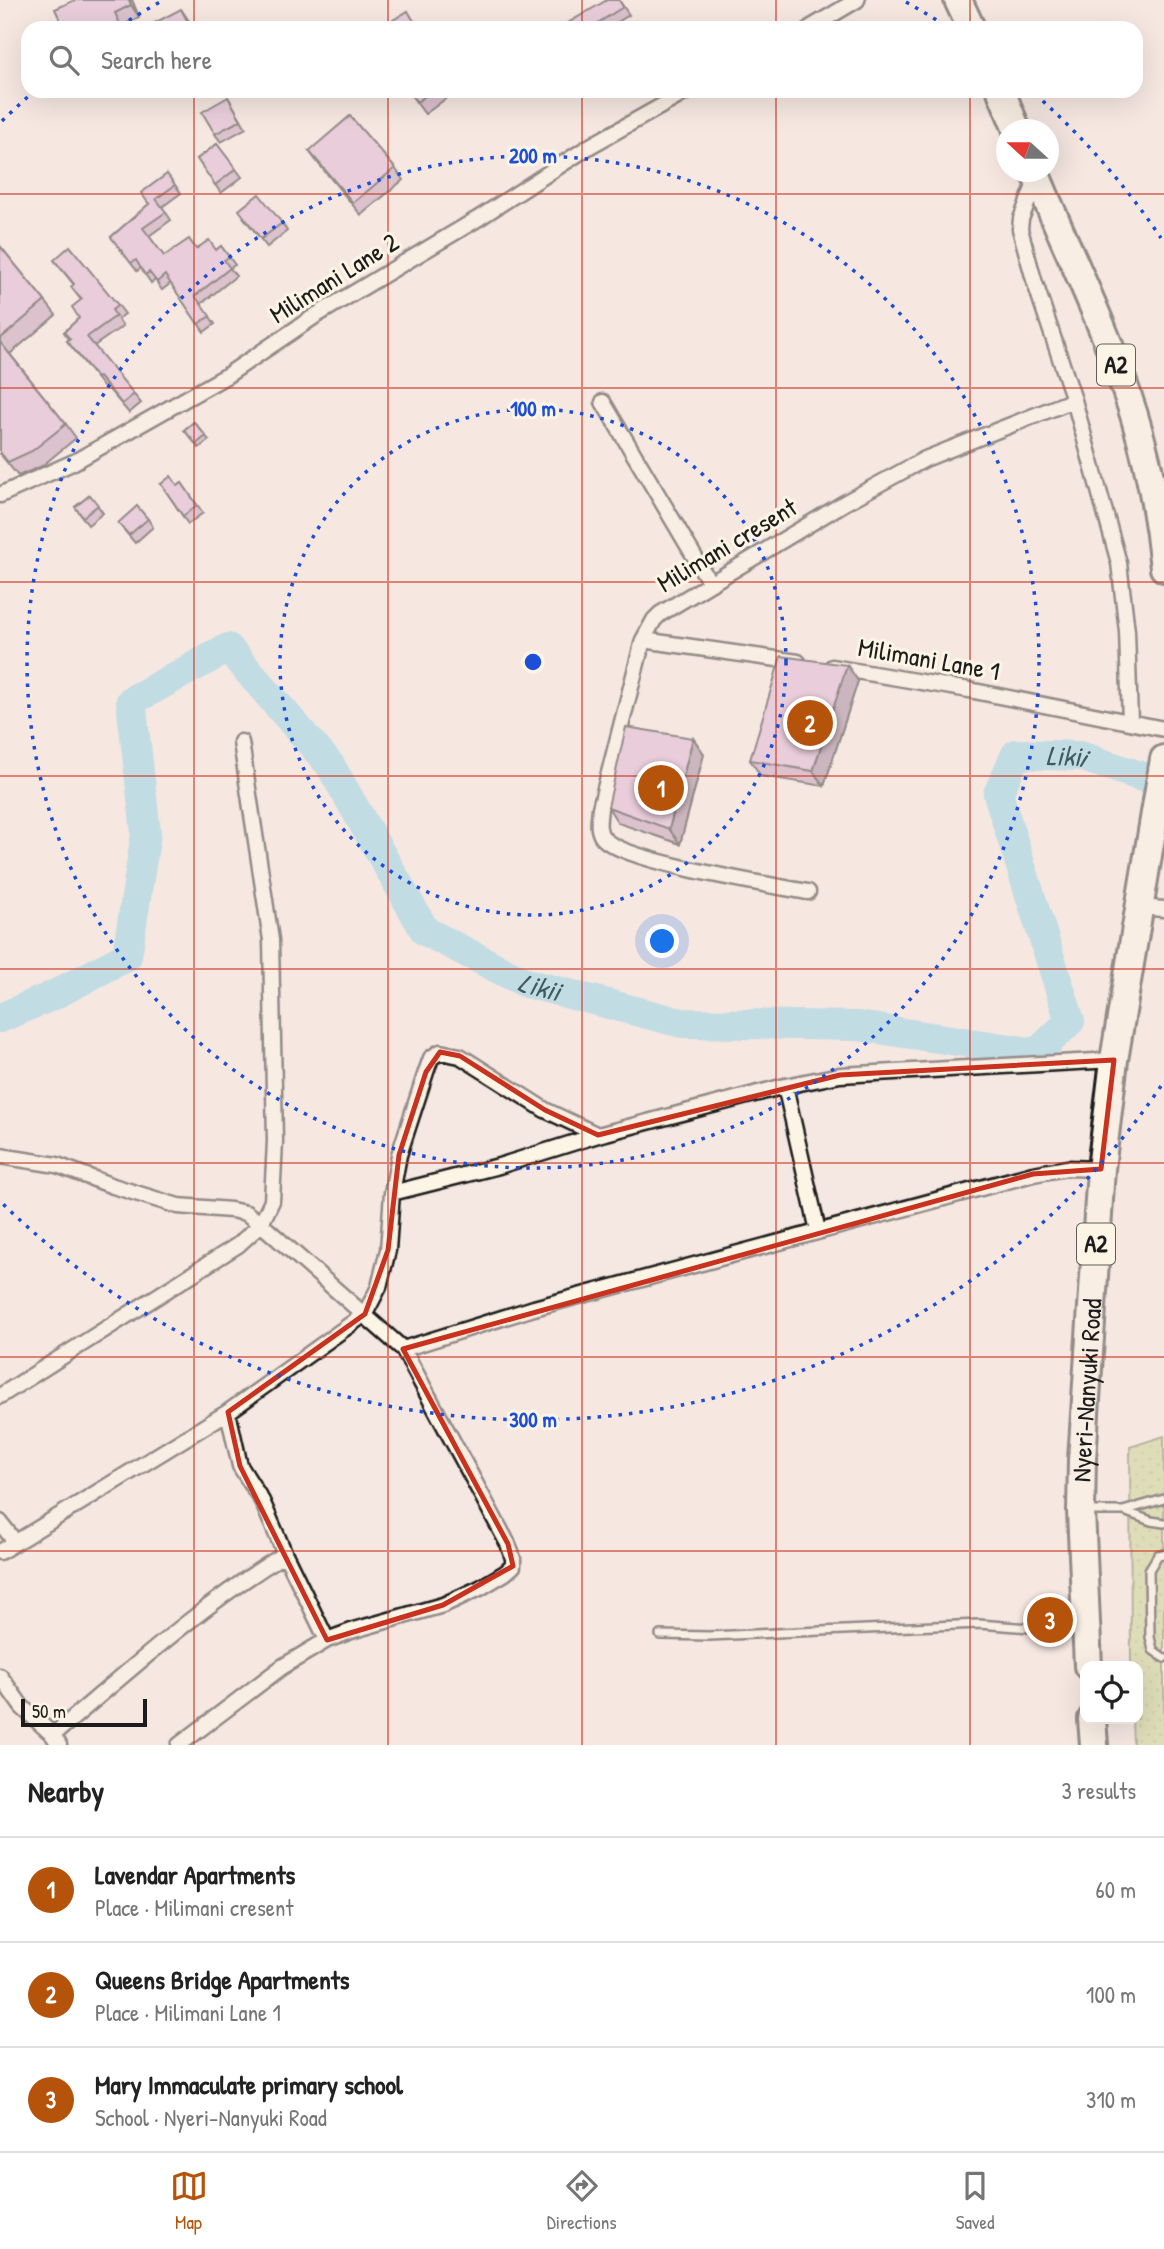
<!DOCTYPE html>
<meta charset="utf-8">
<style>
:root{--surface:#fff;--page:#f6f6f6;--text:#222;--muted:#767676;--line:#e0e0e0;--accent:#b45309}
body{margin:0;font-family:"Patrick Hand",sans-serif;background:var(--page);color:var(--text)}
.controls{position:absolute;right:21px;bottom:21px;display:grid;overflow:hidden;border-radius:14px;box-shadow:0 7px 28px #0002}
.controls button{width:63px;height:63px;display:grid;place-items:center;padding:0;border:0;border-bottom:2px solid var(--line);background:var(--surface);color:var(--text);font:35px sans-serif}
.compass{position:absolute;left:996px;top:119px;width:63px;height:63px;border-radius:50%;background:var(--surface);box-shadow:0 7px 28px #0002;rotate:291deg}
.scale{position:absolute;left:21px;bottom:18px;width:126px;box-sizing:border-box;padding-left:7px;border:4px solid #1c1c1c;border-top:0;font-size:19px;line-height:24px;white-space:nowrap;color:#1c1c1c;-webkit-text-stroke:5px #fcf5e5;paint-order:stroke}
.you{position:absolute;left:663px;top:942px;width:24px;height:24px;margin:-18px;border:5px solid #fff;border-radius:50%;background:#1a73e8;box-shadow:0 0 0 10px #1a73e833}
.badge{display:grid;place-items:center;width:46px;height:46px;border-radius:50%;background:var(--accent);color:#fff;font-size:23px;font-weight:700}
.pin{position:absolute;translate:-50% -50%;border:4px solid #fff;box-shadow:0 2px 7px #0006}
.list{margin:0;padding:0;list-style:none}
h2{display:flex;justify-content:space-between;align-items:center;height:91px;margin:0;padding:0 28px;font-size:30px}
h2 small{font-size:23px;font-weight:400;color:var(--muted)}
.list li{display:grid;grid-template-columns:46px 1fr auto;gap:21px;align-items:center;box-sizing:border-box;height:105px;padding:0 28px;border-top:2px solid var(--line)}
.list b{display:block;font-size:26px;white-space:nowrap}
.list p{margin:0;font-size:23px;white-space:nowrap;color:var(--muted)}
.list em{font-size:23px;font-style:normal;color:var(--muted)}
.icon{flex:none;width:38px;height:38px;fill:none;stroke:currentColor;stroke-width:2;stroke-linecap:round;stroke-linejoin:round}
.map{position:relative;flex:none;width:1164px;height:1745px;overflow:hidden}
.search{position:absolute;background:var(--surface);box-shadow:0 7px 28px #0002;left:21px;right:21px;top:21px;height:77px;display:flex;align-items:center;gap:18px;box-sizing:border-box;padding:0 24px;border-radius:21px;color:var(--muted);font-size:26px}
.sheet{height:406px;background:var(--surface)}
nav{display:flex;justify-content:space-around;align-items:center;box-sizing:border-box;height:98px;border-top:2px solid var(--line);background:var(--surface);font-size:19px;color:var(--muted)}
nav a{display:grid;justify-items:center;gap:4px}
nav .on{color:var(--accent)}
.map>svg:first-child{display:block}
.park{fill:url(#park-dots);stroke:#6f7651;stroke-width:2}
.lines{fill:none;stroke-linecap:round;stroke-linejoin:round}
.river{stroke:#83cee4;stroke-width:30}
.lane-casing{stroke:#1c1c1c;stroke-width:12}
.street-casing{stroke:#1c1c1c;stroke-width:19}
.highway-casing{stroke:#1c1c1c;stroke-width:32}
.lane{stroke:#fcf5e5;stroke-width:7}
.street{stroke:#fcf5e5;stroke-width:14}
.highway{stroke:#fcf5e5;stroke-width:26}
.wall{fill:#bb95b4;stroke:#1c1c1c;stroke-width:2}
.shaded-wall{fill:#987992;stroke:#1c1c1c;stroke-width:2}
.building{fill:#d9add1;stroke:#1c1c1c;stroke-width:2}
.marked{fill:none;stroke:#c8321e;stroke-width:5;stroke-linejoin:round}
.grid{fill:none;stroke:#c8321e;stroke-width:2;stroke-opacity:0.55}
.ring{fill:none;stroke:#1d4ed8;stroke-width:3.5;stroke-dasharray:3.5 7}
.labels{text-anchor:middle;stroke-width:6;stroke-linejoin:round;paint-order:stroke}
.shield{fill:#fcf5e5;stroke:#5f5d58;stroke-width:2}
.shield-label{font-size:24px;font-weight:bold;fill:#1c1c1c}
.street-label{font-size:26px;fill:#1c1c1c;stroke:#fcf5e5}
.water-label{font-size:28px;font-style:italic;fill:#405a62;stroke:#fcf5e5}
.centre{fill:#1d4ed8;stroke:#fcf5e5;stroke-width:3.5}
.ring-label{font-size:21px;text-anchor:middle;font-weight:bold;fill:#1d4ed8;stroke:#fcf5e5;stroke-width:6;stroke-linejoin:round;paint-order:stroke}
</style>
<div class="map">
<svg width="1164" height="1745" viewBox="0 0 1164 1745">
<defs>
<pattern id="park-dots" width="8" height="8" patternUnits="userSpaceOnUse" patternTransform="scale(1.75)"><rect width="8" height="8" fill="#c2d186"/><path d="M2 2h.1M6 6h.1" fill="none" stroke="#a6b373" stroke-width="1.8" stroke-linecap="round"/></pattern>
</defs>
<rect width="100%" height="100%" fill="#f5e7e1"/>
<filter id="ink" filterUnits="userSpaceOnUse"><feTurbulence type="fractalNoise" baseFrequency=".0143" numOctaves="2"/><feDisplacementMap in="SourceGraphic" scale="14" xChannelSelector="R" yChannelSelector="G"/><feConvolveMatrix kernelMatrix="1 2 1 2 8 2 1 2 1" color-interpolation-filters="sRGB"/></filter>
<g filter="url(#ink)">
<path class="park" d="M 1164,1436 L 1164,1745 L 1133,1745 L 1132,1719 L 1138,1719 L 1138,1666 L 1131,1666 L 1130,1447 Z"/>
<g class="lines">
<path class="river" id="s1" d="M 0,1018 L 54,995 L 127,956 L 146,833 L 131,701 L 228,648 L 330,765 L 425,931 L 526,983 L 682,1023 L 858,1026 L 1037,1053 L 1070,1021 L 998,794 L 1016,754 L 1080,756 L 1164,784"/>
<defs>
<path id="lane" d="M 1085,1511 L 1123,1511 L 1164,1499
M 1124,1511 L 1151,1521 L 1164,1523
M 1164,1554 L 1158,1555 L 1149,1570 L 1150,1637 L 1153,1650 L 1164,1658
M 660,1635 L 709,1636 L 979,1624 L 1081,1632"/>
<path id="street" d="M 810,28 L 857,0
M 1037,178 L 1021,219 L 1020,229 L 1034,280 L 1074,400 L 1119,563 L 1127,631 L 1130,722
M 603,402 L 710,583
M 0,495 L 74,462 L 226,376 L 315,316 L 479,218 L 590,146 L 688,91
M 643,640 L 798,662
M 832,667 L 969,690 L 1164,729
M 808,892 C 770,885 626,862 604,839 C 596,831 599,819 600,808 L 643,640 L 654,620 L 660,614 L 846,502 L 925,459 L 1074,400
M 1138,907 L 1164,909
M 785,1086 L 818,1231
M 0,1156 L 57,1165 L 113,1186 L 178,1206 L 231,1210 L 246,1213 L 261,1224 L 403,1349 L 508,1544 L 513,1558 L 513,1566 L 505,1573 L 480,1588 L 443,1605 L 354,1630 L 327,1640 L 282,1667 L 179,1745
M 392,1193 L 499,1166 L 598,1135
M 403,1349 L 534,1308 L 1033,1174 L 1067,1168 L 1101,1169
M 0,1396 L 238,1245 L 261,1224 L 272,1201 L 275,1141 L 271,940 L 241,742
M 228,1412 L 240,1466 L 262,1501 L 285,1554 L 327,1640
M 0,1522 L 15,1542
M 0,1552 L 228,1412 L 365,1314 L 379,1287 L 388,1250 L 392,1193 L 399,1155 L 426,1072 L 431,1058 L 440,1052 L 460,1056 L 545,1110 L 598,1135 L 785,1086 L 840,1075 L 1114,1060
M 0,1676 L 22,1707 L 53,1735 L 59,1745
M 53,1735 C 128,1672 201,1605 285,1554"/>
<g id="highway">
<path d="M 958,0 L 971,28"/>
<path d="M 1001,91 L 1017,130"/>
<path d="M 1035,172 C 1068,252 1108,332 1134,415 C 1149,464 1159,517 1164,568"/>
<path id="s2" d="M 1088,1666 L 1081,1511 L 1082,1460 L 1101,1169 L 1114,1060 L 1164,759"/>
<path d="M 1092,1719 L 1094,1745"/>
</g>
</defs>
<use href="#lane" class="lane-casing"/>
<use href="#street" class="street-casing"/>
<use href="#highway" class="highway-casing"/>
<use href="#lane" class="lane"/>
<use href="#street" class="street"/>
<use href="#highway" class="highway"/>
</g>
<path class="wall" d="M 132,0 L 139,17 L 123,25 L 124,28 L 64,28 Z
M 619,0 L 629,15 L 608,28 L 564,28 Z
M 408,91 L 456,91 L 425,114 Z
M 228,97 L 246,128 L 221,142 L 215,134 Z
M 217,144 L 242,177 L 221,193 L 197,159 Z
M 309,151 L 395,168 L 403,180 L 361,215 L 317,162 Z
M 167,174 L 181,193 L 162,207 L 171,220 L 149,236 L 164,256 L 196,249 L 216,250 L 221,246 L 235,265 L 230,268 L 236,276 L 201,304 L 215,324 L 204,332 L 171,283 L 162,290 L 155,280 L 151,283 L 141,268 L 137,271 L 111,237 L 149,204 Z
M 244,218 L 282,223 L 287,231 L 267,247 Z
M 0,246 L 45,301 L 56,315 L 10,354 L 66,424 L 76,438 L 42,466 L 18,476 L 0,454 Z
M 54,260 L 118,305 L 125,314 L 118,319 L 123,326 L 94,346 L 141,403 L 129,413 L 106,386 L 104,388 L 67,341 L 69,340 L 64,332 L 79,318 L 81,300 L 71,287 L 74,285 Z
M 194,422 L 209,440 L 199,448 L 184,430 Z
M 182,483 L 203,513 L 188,524 L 161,484 L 178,486 Z
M 90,495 L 103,513 L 88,525 L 75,507 Z
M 148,519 L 153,527 L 135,543 L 118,523 Z
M 847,665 L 858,681 L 824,786 L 761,776 L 750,760 Z
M 693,738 L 704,754 L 680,844 L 618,823 L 608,807 Z"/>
<path class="shaded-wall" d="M 129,0 L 132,0 L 139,17 L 131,5 Z
M 181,9 L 189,21 L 193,28 L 191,28 Z
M 847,665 L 858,681 L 824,786 L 813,771 Z
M 693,738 L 704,754 L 680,844 L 669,829 Z"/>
<path class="building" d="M 75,0 L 129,0 L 131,5 L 115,13 L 122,28 L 64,28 L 55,9 Z
M 607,0 L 619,0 L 623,7 L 590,28 L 564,28 L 563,26 Z
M 181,9 L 191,28 L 145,28 Z
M 408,11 L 418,28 L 380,28 Z
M 408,91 L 432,91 L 417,102 Z
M 228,97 L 241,120 L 215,134 L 202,112 Z
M 350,116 L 395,168 L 353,203 L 309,151 Z
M 217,144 L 236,169 L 215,185 L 197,159 Z
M 167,174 L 175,185 L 156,199 L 166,212 L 143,228 L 164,256 L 189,239 L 196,249 L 209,240 L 216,250 L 221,246 L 229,257 L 224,260 L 230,268 L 195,296 L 210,316 L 198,324 L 165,275 L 157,282 L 149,272 L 145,275 L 136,260 L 131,263 L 111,237 L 150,203 L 149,204 L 141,193 Z
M 259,194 L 282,223 L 261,239 L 239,210 Z
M 0,246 L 45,301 L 0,339 Z
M 70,246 L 118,305 L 112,310 L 116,316 L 87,337 L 134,394 L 122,404 L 99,377 L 97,378 L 67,341 L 70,339 L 64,332 L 79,318 L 72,307 L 82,299 L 71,287 L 74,284 L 54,260 Z
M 0,342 L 66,424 L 32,451 L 8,462 L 0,452 Z
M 194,422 L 206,436 L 196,444 L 184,430 Z
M 171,476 L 178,486 L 182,483 L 197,505 L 183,516 L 161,484 Z
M 90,495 L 98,505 L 83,517 L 75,507 Z
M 137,506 L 148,519 L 129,535 L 118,523 Z
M 781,656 L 847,665 L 813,771 L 750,760 Z
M 626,727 L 693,738 L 669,829 L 608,807 Z"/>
</g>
<path d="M0 0H1164V1745H0ZM 440,1052 L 460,1056 L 545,1110 L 598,1135 L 840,1075 L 1114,1060 L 1101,1169 L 1033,1174 L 403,1349 L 508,1544 L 513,1566 L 443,1605 L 327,1640 L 240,1466 L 228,1412 L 365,1314 L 388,1250 L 399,1155 L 426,1072 Z" fill="#f5e7e1" fill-opacity=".55" fill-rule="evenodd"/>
<path class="marked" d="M 440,1052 L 460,1056 L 545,1110 L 598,1135 L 840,1075 L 1114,1060 L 1101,1169 L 1033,1174 L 403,1349 L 508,1544 L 513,1566 L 443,1605 L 327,1640 L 240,1466 L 228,1412 L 365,1314 L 388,1250 L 399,1155 L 426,1072 Z"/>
<path class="grid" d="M 194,0 L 194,28M 388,0 L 388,28M 582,0 L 582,28M 776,0 L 776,28M 970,0 L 970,28M 194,91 L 194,1745M 388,91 L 388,1745M 582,91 L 582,1745M 776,91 L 776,1745M 970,91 L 970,1745M 0,194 L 1164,194M 0,388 L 1164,388M 0,582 L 1164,582M 0,776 L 1164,776M 0,969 L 1164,969M 0,1163 L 1164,1163M 0,1357 L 1164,1357M 0,1551 L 1164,1551"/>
<g class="ring">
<circle cx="533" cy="662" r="253"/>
<circle cx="533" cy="662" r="506"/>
<path d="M1161 1086A758 758 0 0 1 2 1203M2 121A758 758 0 0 1 31 94M120 26A758 758 0 0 1 160 2M906 2A758 758 0 0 1 946 26M1035 94A758 758 0 0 1 1161 238"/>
</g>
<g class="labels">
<g class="shield">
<rect x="1097" y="344.5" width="38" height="41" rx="5"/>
<rect x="1077" y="1223.5" width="38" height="41" rx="5"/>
</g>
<g class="shield-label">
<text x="1116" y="373">A2</text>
<text x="1096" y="1252">A2</text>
</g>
<g class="street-label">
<text transform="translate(334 278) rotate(-32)" y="9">Milimani Lane 2</text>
<text transform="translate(727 545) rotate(-31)" y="9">Milimani cresent</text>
<text transform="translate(929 659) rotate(10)" y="9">Milimani Lane 1</text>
<text dy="9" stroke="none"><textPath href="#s2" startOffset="276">Nyeri-Nanyuki Road</textPath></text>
</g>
<g class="water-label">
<text dy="10" stroke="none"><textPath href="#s1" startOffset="1866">Likii</textPath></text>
<text dy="10" stroke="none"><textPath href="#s1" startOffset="984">Likii</textPath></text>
</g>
</g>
<circle cx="533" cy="662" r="10" class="centre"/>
<g class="ring-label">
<text x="533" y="163">200 m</text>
<text x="533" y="416">100 m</text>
<text x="533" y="1427">300 m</text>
</g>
</svg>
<div class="controls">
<button><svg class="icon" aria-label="locate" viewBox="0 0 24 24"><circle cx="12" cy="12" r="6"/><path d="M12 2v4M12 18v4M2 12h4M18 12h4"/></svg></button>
</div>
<svg class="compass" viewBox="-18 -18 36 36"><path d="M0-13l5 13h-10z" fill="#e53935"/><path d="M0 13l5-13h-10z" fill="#767676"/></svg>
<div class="scale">50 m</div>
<div class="you"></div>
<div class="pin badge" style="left:661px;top:788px">1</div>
<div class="pin badge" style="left:810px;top:723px">2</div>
<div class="pin badge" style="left:1050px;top:1620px">3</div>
<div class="search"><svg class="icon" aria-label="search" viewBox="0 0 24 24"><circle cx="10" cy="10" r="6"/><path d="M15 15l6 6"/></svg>Search here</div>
</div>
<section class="sheet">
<h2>Nearby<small>3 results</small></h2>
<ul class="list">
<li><span class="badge">1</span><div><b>Lavendar Apartments</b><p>Place · Milimani cresent</p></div><em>60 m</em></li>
<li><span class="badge">2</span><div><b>Queens Bridge Apartments</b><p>Place · Milimani Lane 1</p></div><em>100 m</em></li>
<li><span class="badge">3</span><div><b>Mary Immaculate primary school</b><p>School · Nyeri-Nanyuki Road</p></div><em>310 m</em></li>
</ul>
</section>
<nav>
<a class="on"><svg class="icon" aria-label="map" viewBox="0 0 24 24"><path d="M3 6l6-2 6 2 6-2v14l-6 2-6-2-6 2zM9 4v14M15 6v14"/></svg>Map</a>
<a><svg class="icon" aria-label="directions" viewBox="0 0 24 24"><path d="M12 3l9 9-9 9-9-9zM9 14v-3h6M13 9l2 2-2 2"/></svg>Directions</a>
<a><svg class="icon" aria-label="saved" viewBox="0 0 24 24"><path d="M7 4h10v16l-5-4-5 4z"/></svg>Saved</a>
</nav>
